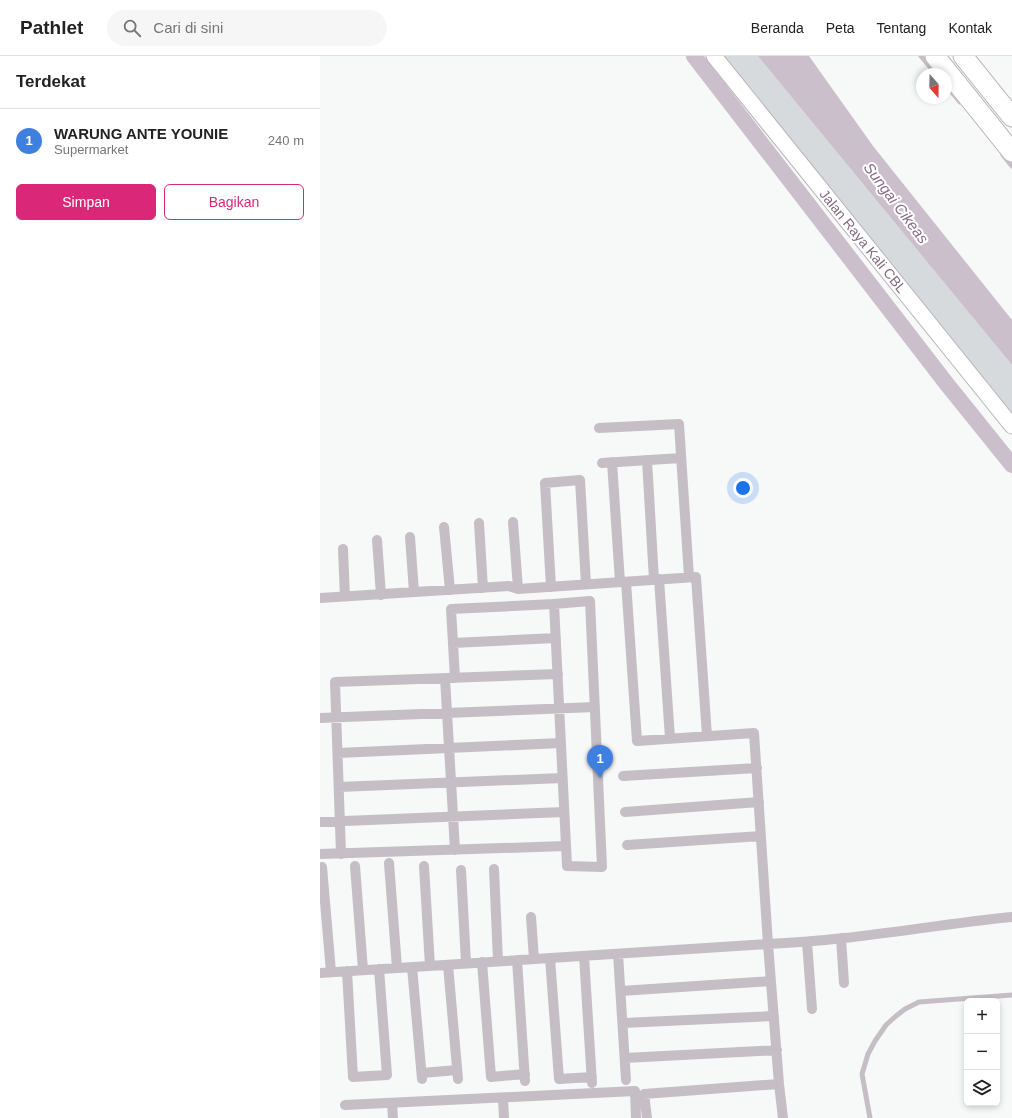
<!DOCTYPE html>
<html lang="id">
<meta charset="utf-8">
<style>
:root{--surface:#fff;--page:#f6f6f6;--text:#222;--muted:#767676;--line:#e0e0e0;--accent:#db2777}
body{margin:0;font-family:Helvetica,sans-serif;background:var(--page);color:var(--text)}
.controls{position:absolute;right:12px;bottom:12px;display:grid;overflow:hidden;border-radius:6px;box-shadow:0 2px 6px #0003}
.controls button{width:36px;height:36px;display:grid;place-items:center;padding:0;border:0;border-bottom:1px solid var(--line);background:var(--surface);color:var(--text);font:20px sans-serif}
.compass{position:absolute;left:596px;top:12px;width:36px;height:36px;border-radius:50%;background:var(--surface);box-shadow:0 2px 6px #0003;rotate:160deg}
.you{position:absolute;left:423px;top:432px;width:14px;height:14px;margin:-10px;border:3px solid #fff;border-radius:50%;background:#1a73e8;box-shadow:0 0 0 6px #1a73e833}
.badge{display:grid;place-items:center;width:26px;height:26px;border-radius:50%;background:var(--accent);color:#fff;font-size:13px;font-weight:700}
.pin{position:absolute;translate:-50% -33px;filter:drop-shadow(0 1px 2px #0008)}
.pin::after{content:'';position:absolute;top:21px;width:14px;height:12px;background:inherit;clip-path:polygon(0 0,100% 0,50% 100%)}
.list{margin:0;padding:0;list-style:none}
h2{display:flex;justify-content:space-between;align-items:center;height:52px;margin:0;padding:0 16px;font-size:17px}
h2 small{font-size:13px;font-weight:400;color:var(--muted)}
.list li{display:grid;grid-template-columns:26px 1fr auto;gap:12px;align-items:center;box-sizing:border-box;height:64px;padding:0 16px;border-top:1px solid var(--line)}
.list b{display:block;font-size:15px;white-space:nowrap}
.list p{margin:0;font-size:13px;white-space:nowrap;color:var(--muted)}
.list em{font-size:13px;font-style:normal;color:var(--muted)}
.actions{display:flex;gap:8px;padding:12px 16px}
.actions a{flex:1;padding:9px 0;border:1px solid var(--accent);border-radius:6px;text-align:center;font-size:14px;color:var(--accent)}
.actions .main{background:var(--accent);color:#fff}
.icon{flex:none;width:22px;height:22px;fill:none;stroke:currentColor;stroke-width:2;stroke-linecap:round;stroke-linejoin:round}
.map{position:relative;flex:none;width:692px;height:1062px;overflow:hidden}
header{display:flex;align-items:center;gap:24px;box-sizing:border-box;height:56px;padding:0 20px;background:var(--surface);border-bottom:1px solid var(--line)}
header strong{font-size:19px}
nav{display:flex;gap:22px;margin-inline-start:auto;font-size:14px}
.search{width:280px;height:36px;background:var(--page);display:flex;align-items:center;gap:10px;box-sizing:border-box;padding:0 14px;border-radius:22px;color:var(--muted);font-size:15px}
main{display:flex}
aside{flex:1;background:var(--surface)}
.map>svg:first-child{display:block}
.green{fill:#d6dadd}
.water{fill:#cbbfcb}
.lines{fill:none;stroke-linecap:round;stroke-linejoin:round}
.river{stroke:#cbbfcb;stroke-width:16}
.secondary-casing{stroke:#bcb3bb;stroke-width:17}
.highway-casing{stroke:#b9b2b8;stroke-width:21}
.lane{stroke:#c6bec5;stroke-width:5}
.street{stroke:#c6bec5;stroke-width:10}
.secondary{stroke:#fff;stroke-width:15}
.highway{stroke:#fff;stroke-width:19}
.labels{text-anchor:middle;stroke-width:4;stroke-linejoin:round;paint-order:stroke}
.street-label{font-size:14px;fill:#846b80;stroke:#fff}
.water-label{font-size:15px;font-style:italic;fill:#866c86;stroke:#fff}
</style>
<header>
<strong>Pathlet</strong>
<div class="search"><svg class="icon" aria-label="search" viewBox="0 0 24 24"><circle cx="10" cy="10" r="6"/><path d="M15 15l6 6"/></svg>Cari di sini</div>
<nav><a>Beranda</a><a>Peta</a><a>Tentang</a><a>Kontak</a></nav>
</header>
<main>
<aside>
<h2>Terdekat<small></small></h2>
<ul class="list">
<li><span class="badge" style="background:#3f7fe0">1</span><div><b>WARUNG ANTE YOUNIE</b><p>Supermarket</p></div><em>240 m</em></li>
</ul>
<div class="actions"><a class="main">Simpan</a><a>Bagikan</a></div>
</aside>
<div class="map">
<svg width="692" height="1062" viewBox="0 0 692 1062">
<rect width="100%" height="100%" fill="#f7f8f8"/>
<path class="green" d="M 394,0 L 440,0 L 692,309 L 692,370 Z"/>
<path class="water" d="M 438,0 L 489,0 L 553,90 L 692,264 L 692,309 Z"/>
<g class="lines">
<path class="river" d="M 374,0 L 626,327 L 692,409"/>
<defs>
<path id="secondary" d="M 394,0 L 692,370"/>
<path id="highway" d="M 615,0 L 692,96
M 643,0 L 692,61"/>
</defs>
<use href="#secondary" class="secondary-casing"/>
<use href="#highway" class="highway-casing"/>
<path class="lane" d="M 601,0 L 616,18
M 626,29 L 640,46
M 683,99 L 692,110
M 550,1062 L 542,1018 L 548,998 L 555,985 L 566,969 L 576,960 L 585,953 L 599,946 L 692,939"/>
<path class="street" d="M 279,372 L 359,368 L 369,521
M 327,404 L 334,524
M 292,406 L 300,526
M 282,407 L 361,402
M 193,466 L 198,533
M 159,467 L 163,532
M 124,471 L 130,534
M 90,481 L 94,536
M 57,484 L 61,539
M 23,493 L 25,541
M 339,523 L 350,682
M 306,526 L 317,685 L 434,677 L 448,888 L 459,1028 L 463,1062
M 231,531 L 225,427 L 260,424 L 266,528
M 0,542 L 189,530 L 198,533 L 376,521 L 387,680
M 270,545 L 282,811 L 247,810 L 234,548 Z
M 133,587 L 236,582
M 125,622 L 135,794
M 135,622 L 131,553 L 234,548
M 0,662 L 275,651
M 18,697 L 241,687
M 303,720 L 437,712
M 19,731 L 242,722
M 305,756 L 439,746
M 0,766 L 244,756
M 307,789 L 441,780
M 0,798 L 246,790
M 21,798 L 15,626 L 238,618
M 69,807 L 77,912
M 35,810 L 43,914
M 104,810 L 110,910
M 2,811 L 11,916
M 174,813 L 178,905
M 141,814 L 146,907
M 211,861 L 214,903
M 521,882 L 524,927
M 487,886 L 492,953
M 298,898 L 306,1024
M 264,900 L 272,1027
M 230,902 L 239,1023 L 272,1021
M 197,904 L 205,1025
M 162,906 L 171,1021 L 205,1018
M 128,909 L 138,1023
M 92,911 L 102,1023
M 27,915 L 33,1021 L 67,1019 L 59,913
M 0,917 L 448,888 C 530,885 611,869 692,861
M 301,935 L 451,925
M 303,967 L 454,960
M 305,1002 L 457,994
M 102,1017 L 137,1014
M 183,1042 L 184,1062
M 72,1047 L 73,1062
M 25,1049 L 315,1035 L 316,1062
M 327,1062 L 324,1038 L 459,1028"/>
<use href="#secondary" class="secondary"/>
<use href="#highway" class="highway"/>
</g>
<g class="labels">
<g class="street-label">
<text transform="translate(543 185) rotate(51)" y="5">Jalan Raya Kali CBL</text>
</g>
<g class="water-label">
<text transform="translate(576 147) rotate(53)" y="5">Sungai Cikeas</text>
</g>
</g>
</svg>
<div class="controls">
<button>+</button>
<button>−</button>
<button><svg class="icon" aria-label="layers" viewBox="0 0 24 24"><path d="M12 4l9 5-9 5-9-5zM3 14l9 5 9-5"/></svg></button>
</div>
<svg class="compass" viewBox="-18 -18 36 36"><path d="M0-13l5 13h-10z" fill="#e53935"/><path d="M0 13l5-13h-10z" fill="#767676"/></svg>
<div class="you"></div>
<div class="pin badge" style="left:280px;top:722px;background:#3f7fe0">1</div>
</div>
</main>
